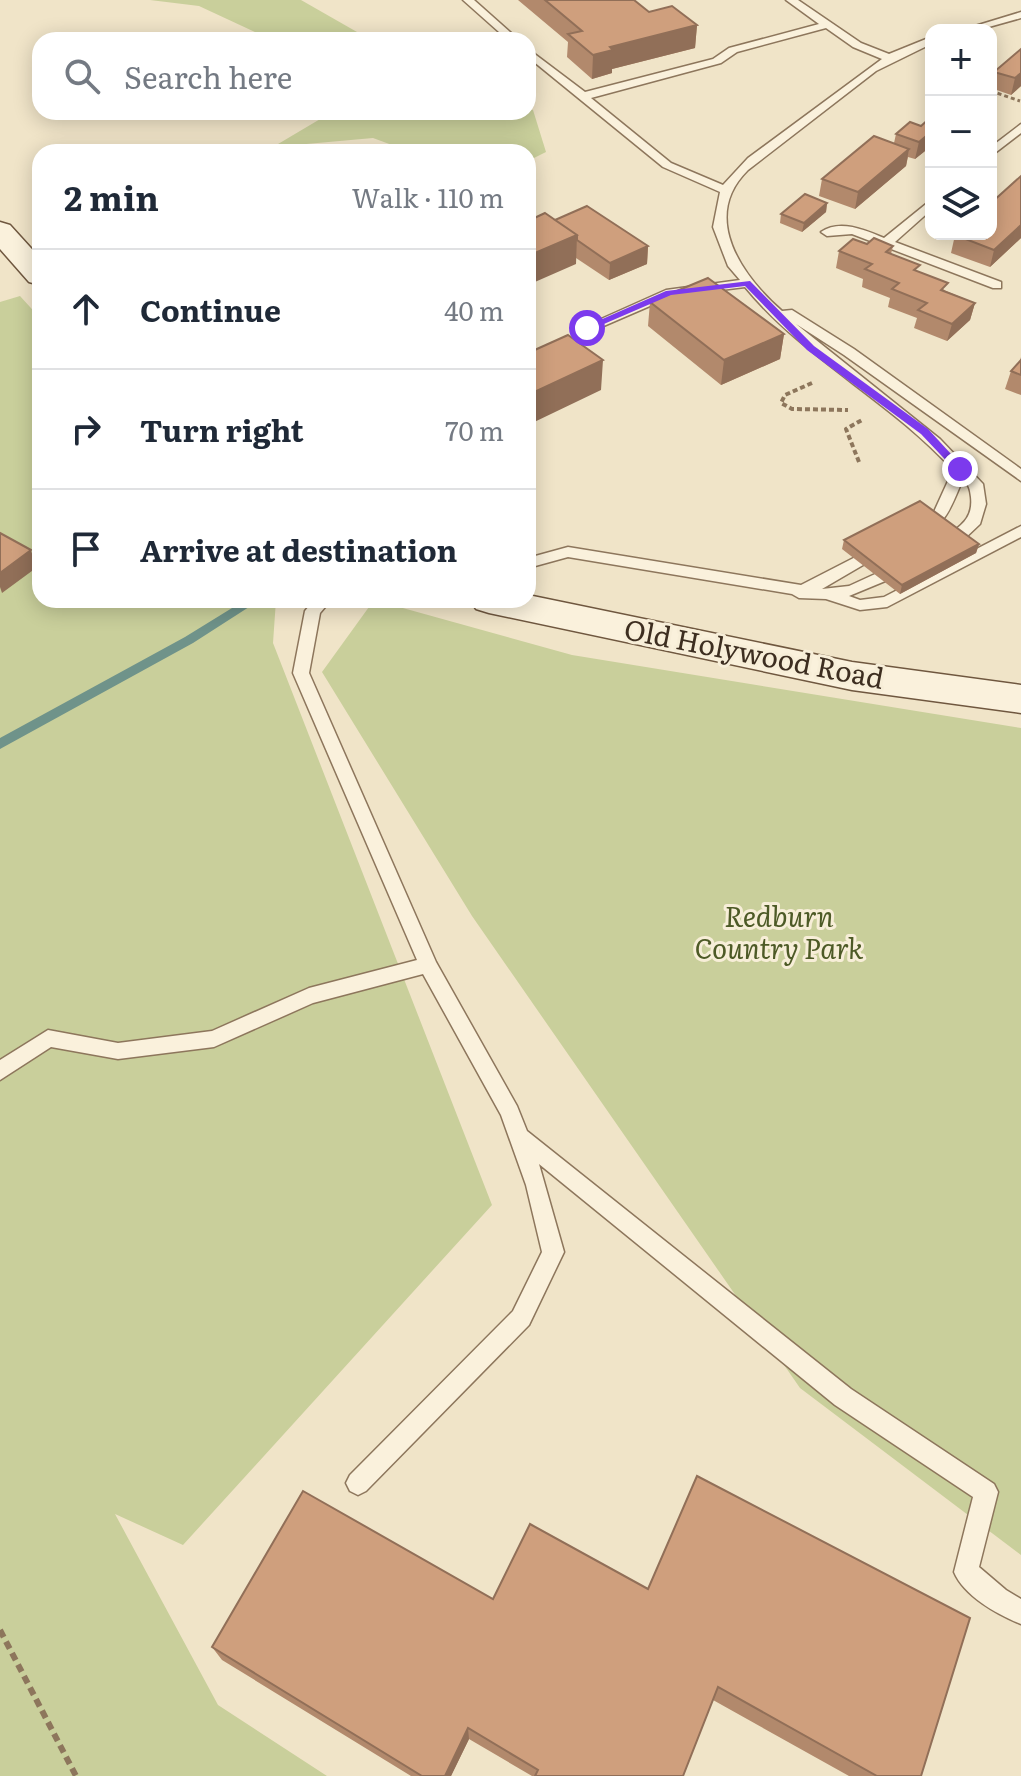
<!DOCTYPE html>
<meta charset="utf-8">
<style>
:root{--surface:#fff;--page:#f2f2f3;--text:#1f2937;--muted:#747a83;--line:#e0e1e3}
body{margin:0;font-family:Literata,serif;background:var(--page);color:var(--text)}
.controls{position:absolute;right:24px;top:24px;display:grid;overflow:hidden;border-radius:16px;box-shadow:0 4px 20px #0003}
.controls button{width:72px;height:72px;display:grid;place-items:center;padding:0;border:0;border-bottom:2px solid var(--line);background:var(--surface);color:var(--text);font:40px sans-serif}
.stop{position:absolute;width:24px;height:24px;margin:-18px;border:6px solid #7c3aed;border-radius:50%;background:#fff}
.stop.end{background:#7c3aed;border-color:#fff;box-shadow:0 2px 8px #0008}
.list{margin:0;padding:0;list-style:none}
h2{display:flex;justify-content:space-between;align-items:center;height:104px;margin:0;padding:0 32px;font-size:34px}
h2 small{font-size:26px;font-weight:400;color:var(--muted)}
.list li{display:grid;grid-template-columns:52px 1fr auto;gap:24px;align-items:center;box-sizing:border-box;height:120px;padding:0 32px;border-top:2px solid var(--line)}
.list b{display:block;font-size:30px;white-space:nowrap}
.list em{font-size:26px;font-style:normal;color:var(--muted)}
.icon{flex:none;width:44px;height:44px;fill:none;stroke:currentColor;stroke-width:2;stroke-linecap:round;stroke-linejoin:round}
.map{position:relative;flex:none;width:1021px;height:1776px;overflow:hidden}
.search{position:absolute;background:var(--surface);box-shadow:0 4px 20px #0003;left:32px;top:32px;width:504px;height:88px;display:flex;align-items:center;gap:20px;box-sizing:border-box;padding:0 28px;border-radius:24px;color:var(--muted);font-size:30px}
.panel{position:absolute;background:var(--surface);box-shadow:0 4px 20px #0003;left:32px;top:144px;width:504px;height:464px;border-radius:24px}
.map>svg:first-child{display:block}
.green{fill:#c9cf9b}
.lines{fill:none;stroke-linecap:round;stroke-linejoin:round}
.stream{fill:#6f938a;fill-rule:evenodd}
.lane-casing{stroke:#8d765c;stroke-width:3}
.secondary-casing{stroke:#6f573f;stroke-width:3}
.path-far2{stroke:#8d765c;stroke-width:3;stroke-dasharray:4 3;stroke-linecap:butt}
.path-far1{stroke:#8d765c;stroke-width:4;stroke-dasharray:5 3;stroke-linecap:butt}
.path{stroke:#8d765c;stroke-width:6;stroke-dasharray:8 5;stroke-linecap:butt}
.lane{fill:#faf1dc;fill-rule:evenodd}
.secondary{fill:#faf1dc;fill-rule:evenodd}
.wall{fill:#b2896c}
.shaded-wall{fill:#916f58}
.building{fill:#cf9f7d;stroke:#916f58;stroke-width:2}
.route{fill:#7c3aed}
.labels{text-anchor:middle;stroke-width:6;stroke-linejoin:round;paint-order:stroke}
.street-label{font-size:28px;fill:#3d2e20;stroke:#f7eed8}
.park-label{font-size:28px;font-style:italic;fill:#4d5a26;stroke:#f7eed8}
</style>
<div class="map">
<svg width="1021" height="1776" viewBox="0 0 1021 1776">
<rect width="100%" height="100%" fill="#f0e4c8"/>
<path class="green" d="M 150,0 L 301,0 L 371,40 L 272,40 L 199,6 Z
M 528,108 L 533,110 L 546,152 L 528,161 L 528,152 L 411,152 L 373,138 L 273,147 L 332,112 L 528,112 Z
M 20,296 L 40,318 L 40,600 L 276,600 L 273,643 L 492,1205 L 183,1545 L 115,1514 L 218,1705 L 327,1776 L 0,1776 L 0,302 Z
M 374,600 L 572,655 L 1021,728 L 1021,1555 L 800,1388 L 472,916 L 322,672 Z"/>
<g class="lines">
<path class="stream" d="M 245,600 L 260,600 L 193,643 L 0,749 L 0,738 L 185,637 Z"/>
<defs>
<path id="lane" d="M 463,0 L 474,0 L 519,40 L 508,40 Z
M 786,0 L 798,0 L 861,43 L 889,54 L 931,37 L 931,44 L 876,71 L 748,170 C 700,217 742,276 782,311 L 792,310 L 854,349 L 1021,469 L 1021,481 L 844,355 L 796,324 L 940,439 L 983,484 L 986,504 L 980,524 L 961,542 L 946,549 L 941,547 L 939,544 C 953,528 974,524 971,497 C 970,489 969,485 963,479 C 953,501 944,536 915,531 L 915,525 L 933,514 L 953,470 C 891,401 804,359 745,287 L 673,296 L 592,331 L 581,328 L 666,290 L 740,280 L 728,266 L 713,227 L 720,192 L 663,167 L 528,57 L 528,49 L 585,92 L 713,59 L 729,48 L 819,24 ZM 826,28 L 853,47 L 882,59 L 748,158 L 723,185 L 671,163 L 591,98 L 721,63 L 737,52 Z
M 1021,12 L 1021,18 L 978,30 L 962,30 Z
M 1021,124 L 1021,133 L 991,156 L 991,147 Z
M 931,200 L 931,210 L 895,242 L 1001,282 L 1001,288 L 993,288 L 852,234 L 827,236 L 821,232 C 840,219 865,230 884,238 Z
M 1021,526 L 1021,537 L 887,607 L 860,610 L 826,599 L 799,598 L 792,594 L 568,557 L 528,568 L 528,558 L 568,547 L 801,585 L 875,547 L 885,547 L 887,551 L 822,589 L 849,586 L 897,564 L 907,564 L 907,572 L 849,596 L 860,600 L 884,597 Z
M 314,600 L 331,600 L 320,613 L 309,673 L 436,962 L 517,1106 L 527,1131 L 851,1389 L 994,1484 L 998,1492 L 979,1567 L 1006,1590 L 1021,1599 L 1021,1624 C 998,1615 964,1596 954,1572 L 973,1497 L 835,1405 L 539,1164 L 564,1252 L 529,1325 L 366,1491 L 358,1495 L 350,1491 L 346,1483 L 350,1475 L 513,1311 L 542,1252 L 526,1185 L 501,1115 L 423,974 L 313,1003 L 214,1047 L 118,1059 L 51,1047 L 0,1080 L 0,1060 L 48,1030 L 118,1043 L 212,1031 L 309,988 L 417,960 L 293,673 L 305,611 Z"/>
<path id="secondary" d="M 0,222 L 10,225 L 40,258 L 40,285 L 29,282 L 0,249 Z
M 528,595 L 852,662 L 1021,685 L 1021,713 L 852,690 L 489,613 L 476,609 L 470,600 L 528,600 Z"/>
</defs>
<use href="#lane" class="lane-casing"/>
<use href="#secondary" class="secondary-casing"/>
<path class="path-far2" d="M 991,91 L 1020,101"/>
<path class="path-far1" d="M 812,383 L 785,395 L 781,403 L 792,409 L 848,410
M 859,462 L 846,429 L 862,420"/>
<path class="path" d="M 0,1630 L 76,1776"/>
<use href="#lane" class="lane"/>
<use href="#secondary" class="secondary"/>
</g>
<path class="wall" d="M 518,0 L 634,0 L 649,12 L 697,25 L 695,48 L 612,69 L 612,73 L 592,79 L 567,57 L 568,42 Z
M 1021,49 L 1021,86 L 1011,95 L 991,88 L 994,72 Z
M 931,117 L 931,148 L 930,147 L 915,159 L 908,157 L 906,166 L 855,209 L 819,196 L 822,179 L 894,143 L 896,134 L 921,126 Z
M 1021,176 L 1021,238 L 990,267 L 951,253 L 955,235 Z
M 827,203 L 826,212 L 802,232 L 780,223 L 781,214 Z
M 555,220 L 648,246 L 647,264 L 609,280 L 576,258 L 576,264 Z
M 867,244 L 893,246 L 891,254 L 946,291 L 975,303 L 970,320 L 947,341 L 914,328 L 917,318 L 888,307 L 890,298 L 862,287 L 863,279 L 836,268 L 839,251 Z
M 650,302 L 784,334 L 780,359 L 721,385 L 648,326 Z
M 1021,357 L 1021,395 L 1005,389 L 1011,371 L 1020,361 Z
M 844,540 L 979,544 L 976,553 L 900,594 L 842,549 Z
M 530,1524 L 921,1776 L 849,1776 L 713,1700 L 683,1776 L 532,1776 L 469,1739 L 451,1776 L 411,1776 L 222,1660 L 212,1647 L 493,1599 Z"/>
<path class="shaded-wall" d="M 697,25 L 695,48 L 612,69 L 612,73 L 592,79 L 593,55 L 610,47 Z
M 1021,73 L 1021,86 L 1011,95 L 1015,78 Z
M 931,132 L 930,147 L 915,159 L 919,142 Z
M 909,149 L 906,166 L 855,209 L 858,192 Z
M 827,203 L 826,212 L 802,232 L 804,223 Z
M 1021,225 L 1021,238 L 990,267 L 994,250 Z
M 577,235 L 576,264 L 528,285 L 528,256 Z
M 648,246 L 647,264 L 609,280 L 610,263 Z
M 975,303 L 970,320 L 947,341 L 952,324 Z
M 784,334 L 780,359 L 721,385 L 724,360 Z
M 603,360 L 601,390 L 528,425 L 528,395 Z
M 979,544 L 976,553 L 900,594 L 902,585 Z
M 31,550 L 36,568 L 2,593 L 0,587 L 0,573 Z
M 468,1728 L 469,1739 L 451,1776 L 445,1776 Z"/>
<path class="building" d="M 545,0 L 634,0 L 649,12 L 672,6 L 697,25 L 610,47 L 613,50 L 593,55 L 568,34 L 582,31 Z
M 1021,49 L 1021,73 L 1015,78 L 994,72 Z
M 931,117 L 931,132 L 919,142 L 896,134 L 910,122 L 921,126 Z
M 874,136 L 909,149 L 858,192 L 822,179 Z
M 1021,176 L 1021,225 L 994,250 L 955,235 L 957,234 L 991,234 L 991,203 Z
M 805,194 L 827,203 L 804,223 L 781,214 Z
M 587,206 L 648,246 L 610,263 L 577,240 L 577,235 L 555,220 Z
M 545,213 L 577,235 L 528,256 L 528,221 Z
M 874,238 L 893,246 L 886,252 L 920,265 L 914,270 L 948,283 L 941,290 L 975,303 L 952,324 L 918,310 L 927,303 L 892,289 L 899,283 L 865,269 L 872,264 L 839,251 L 853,239 L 867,244 Z
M 708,278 L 784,334 L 724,360 L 650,302 Z
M 568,335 L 603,360 L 528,395 L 528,353 Z
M 1021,360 L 1021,375 L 1011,371 Z
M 920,501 L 979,544 L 902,585 L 844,540 Z
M 0,533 L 31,550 L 0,573 Z
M 697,1476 L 970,1618 L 921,1776 L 877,1776 L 718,1687 L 683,1776 L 535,1776 L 538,1770 L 468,1728 L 445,1776 L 422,1776 L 212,1647 L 303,1491 L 493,1599 L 530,1524 L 648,1589 Z"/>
<path class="route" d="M 750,281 L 814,346 L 928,429 L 963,467 L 963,471 L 956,471 L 921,434 L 807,350 L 745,286 L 671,295 L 590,330 L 582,328 L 666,291 Z"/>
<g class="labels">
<g class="street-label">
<text transform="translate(754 654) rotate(11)" y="10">Old Holywood Road</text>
</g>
<g class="park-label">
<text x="779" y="927">Redburn<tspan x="779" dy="32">Country Park</tspan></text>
</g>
</g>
</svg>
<div class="controls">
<button>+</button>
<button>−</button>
<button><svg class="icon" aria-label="layers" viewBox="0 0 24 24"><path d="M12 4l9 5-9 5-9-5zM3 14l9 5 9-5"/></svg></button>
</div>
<div class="stop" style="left:587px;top:328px"></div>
<div class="stop end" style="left:960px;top:469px"></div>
<div class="search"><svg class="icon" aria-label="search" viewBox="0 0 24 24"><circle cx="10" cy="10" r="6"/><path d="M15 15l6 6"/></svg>Search here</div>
<section class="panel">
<h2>2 min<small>Walk · 110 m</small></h2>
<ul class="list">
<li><svg class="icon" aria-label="ahead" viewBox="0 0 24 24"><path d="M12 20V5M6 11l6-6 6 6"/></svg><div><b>Continue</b></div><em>40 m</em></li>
<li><svg class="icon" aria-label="right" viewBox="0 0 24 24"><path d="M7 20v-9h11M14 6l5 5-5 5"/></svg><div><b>Turn right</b></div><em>70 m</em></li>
<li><svg class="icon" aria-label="arrive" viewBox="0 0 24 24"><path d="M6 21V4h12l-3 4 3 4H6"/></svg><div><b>Arrive at destination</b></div></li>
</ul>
</section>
</div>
